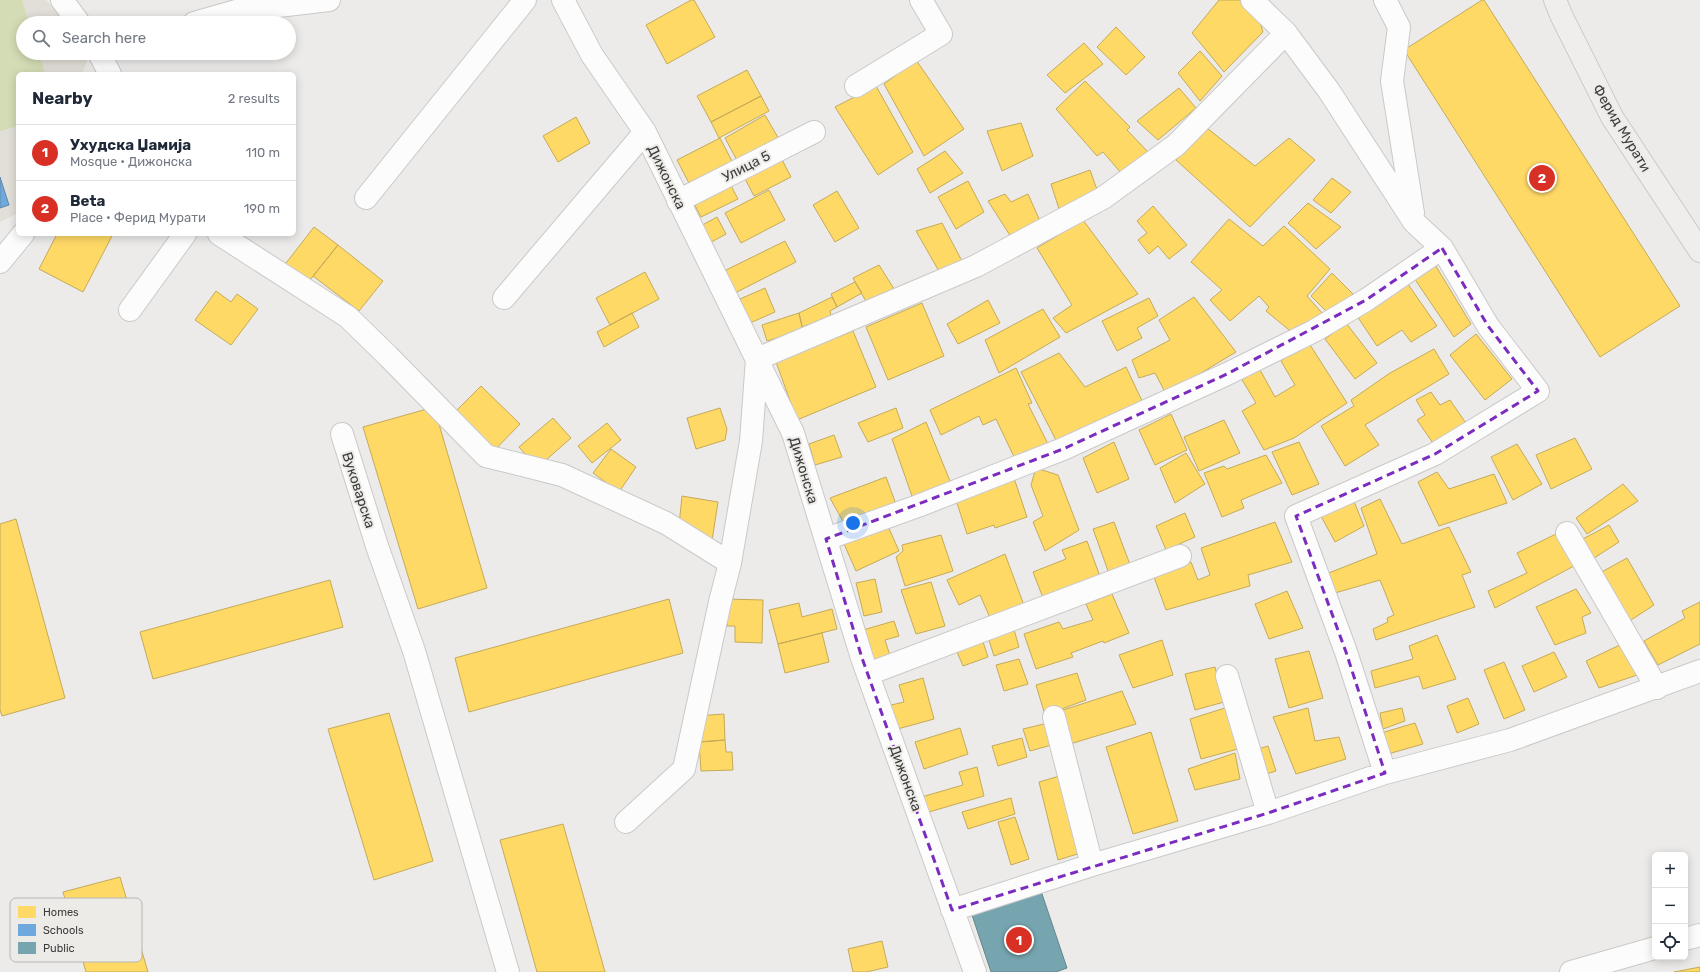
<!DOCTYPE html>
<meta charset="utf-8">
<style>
:root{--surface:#fff;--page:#f2f2f3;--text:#1f2937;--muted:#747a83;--line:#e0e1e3;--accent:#d93025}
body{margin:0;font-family:Rubik,sans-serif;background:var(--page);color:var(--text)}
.controls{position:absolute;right:12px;bottom:12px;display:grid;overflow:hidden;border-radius:6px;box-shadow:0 2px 10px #0003}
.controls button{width:36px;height:36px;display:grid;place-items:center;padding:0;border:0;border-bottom:1px solid var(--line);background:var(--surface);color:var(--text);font:20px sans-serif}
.you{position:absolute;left:853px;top:523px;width:14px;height:14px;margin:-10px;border:3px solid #fff;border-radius:50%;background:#1a73e8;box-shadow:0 0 0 6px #1a73e833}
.badge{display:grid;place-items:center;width:26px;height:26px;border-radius:50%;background:var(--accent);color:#fff;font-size:13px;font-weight:700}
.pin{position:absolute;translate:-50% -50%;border:2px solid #fff;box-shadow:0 1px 4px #0006}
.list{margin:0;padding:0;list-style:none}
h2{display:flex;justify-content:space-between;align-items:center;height:52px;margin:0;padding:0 16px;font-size:17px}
h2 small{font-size:13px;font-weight:400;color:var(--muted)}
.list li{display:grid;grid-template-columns:26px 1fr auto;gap:12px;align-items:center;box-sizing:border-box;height:56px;padding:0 16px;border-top:1px solid var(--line)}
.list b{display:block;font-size:15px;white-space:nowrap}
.list p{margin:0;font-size:13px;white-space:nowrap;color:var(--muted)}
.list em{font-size:13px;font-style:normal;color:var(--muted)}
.icon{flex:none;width:22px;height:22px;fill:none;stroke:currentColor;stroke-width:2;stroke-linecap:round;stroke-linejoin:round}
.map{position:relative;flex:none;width:1700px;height:972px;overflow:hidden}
.search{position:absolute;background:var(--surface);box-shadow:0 2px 10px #0003;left:16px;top:16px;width:280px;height:44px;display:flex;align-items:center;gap:10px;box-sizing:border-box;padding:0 14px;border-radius:22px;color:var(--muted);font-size:15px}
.panel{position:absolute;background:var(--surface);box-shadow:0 2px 10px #0003;left:16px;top:72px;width:280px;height:164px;border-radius:6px}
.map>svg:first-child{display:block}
.built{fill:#e2ded8}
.green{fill:#d4dcb5}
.homes{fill:#ffd966;stroke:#c4aa59}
.schools{fill:#6fa8dc;stroke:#6088ac}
.public{fill:#76a5af;stroke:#65868c}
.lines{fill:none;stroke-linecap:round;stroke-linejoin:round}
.street-casing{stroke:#cac9c8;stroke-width:24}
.secondary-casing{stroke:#cac9c8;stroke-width:24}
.street{stroke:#fcfcfc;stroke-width:22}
.secondary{stroke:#f0eeec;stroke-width:22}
.marked{fill:none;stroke:#7b2cbf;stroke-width:3;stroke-dasharray:8 5;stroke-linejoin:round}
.labels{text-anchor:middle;stroke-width:4;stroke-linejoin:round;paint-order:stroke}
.street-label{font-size:14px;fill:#3c3c3b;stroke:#edebe8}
.key{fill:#edebe8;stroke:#b8b6b4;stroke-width:1}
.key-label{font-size:11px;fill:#3c3c3b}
</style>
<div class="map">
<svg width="1700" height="972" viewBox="0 0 1700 972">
<rect width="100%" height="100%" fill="#ecebe9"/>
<path class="built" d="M 0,0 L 46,0 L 66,23 L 23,23 L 23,53 L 90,53 L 82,74 L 18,74 L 18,213 L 0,222 Z"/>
<path class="green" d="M 0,0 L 22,0 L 29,23 L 23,23 L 23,53 L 39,53 L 45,74 L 18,74 L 18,126 L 0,131 Z"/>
<path class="homes" d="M 691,0 L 694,0 L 715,37 L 667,64 L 646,25 Z
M 1219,0 L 1241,0 L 1259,19 L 1263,32 L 1224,72 L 1192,33 Z
M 1482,0 L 1484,0 L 1680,306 L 1600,357 L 1404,50 Z
M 1116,27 L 1145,57 L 1126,75 L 1097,47 Z
M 1084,43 L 1103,64 L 1065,93 L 1047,75 Z
M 1200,51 L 1222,76 L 1200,101 L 1178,73 Z
M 916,60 L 964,129 L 924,156 L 884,84 Z
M 747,70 L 761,96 L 711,122 L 697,96 Z
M 1085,81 L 1130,127 L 1127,130 L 1148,152 L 1122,174 L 1103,152 L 1097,156 L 1056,109 Z
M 876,86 L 913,152 L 878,175 L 835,107 Z
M 1179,88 L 1196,108 L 1158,140 L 1137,121 Z
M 761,96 L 769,111 L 719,138 L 711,122 Z
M 765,115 L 780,141 L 739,164 L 725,138 Z
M 576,117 L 590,143 L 558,162 L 543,136 Z
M 1021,123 L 1033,156 L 1002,171 L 987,131 Z
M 1207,128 L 1255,166 L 1289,138 L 1315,160 L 1250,227 L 1176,160 Z
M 720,138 L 734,165 L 691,187 L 677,160 Z
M 945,151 L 963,173 L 930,193 L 917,169 Z
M 778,152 L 791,177 L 754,196 L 741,171 Z
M 1090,170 L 1099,195 L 1060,212 L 1051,184 Z
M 1332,178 L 1351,192 L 1331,213 L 1313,200 Z
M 728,180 L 738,199 L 701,217 L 691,198 Z
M 968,181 L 984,212 L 956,229 L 938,197 Z
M 769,190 L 785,220 L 741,243 L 725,213 Z
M 837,191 L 859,228 L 835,242 L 813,205 Z
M 1005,194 L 1011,202 L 1028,194 L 1040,221 L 1011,237 L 988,201 Z
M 1308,203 L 1341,227 L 1316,249 L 1288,223 Z
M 1153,206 L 1187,245 L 1169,259 L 1158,246 L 1149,254 L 1138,240 L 1147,233 L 1137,221 Z
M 717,217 L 726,234 L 706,245 L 697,228 Z
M 1229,219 L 1263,246 L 1284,226 L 1330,269 L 1307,296 L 1322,313 L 1294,334 L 1266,311 L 1269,307 L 1259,296 L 1230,321 L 1210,300 L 1222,290 L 1191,262 Z
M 1083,220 L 1138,294 L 1066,333 L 1053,318 L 1072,305 L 1037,248 Z
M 942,223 L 963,263 L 940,273 L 916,231 Z
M 314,227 L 338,245 L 306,285 L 283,267 Z
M 57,234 L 113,234 L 83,292 L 39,269 Z
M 785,241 L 796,262 L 731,295 L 720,273 Z
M 338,245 L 383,281 L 359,311 L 313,276 Z
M 1434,263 L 1471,324 L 1454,337 L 1412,275 Z
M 879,265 L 896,292 L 868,305 L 853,278 Z
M 645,272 L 659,299 L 610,325 L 596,298 Z
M 1332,273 L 1353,294 L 1329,314 L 1311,296 Z
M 1405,280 L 1437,326 L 1411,342 L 1402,330 L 1377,346 L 1355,313 Z
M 855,282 L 862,293 L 837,307 L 831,294 Z
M 765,288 L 775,312 L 750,323 L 740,299 Z
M 216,291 L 231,302 L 237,294 L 258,309 L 231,345 L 195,320 Z
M 832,297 L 837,307 L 830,311 L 831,316 L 802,327 L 799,313 Z
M 1194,297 L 1236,352 L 1166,394 L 1155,373 L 1139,378 L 1132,360 L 1170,340 L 1159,320 Z
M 1149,298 L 1158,316 L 1137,328 L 1142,338 L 1117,351 L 1102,321 Z
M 988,300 L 1000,323 L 958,344 L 947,324 Z
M 922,303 L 944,356 L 888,380 L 866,327 Z
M 1043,309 L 1060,337 L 999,373 L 985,340 Z
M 632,313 L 639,327 L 604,347 L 597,332 Z
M 799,313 L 803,330 L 767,341 L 762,325 Z
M 1346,323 L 1377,363 L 1355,379 L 1325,339 Z
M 853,331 L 876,387 L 797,420 L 776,362 Z
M 1476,334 L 1512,379 L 1485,400 L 1450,355 Z
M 1307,340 L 1347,403 L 1294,438 L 1264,450 L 1242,411 L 1256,403 L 1241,378 L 1259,368 L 1275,397 L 1295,385 L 1281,361 Z
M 1434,349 L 1449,374 L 1365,425 L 1379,445 L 1345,466 L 1321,426 L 1354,406 L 1351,400 L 1390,373 Z
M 1059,353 L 1085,387 L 1126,367 L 1144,405 L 1059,446 L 1021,372 Z
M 1016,368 L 1032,403 L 1028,404 L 1048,444 L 1015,459 L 996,419 L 983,425 L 979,416 L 941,435 L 930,410 Z
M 481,386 L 520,424 L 490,455 L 450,417 Z
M 1431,392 L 1440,405 L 1450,400 L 1468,426 L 1435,446 L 1417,420 L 1425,415 L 1416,400 Z
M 434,407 L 487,588 L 418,609 L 363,427 Z
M 720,408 L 727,429 L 725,440 L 696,449 L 687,418 Z
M 896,408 L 903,428 L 868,442 L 858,423 Z
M 1171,414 L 1187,450 L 1155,465 L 1139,430 Z
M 553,418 L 571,438 L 537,468 L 519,447 Z
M 1224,420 L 1240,453 L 1199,471 L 1184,437 Z
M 926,422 L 952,486 L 913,499 L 892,439 Z
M 607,423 L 621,440 L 592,463 L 578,446 Z
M 834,435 L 842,457 L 815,465 L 809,444 Z
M 1575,438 L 1592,469 L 1551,489 L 1536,455 Z
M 1114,442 L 1129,479 L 1097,493 L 1083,458 Z
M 1299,442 L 1319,484 L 1292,495 L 1272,452 Z
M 1517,444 L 1542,484 L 1513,500 L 1491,457 Z
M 611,449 L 636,467 L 619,492 L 593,473 Z
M 1186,453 L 1205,484 L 1175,503 L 1160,468 Z
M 1266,455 L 1282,483 L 1241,500 L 1244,508 L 1222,517 L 1204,473 L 1224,466 L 1227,469 Z
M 1036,468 L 1058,475 L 1079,530 L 1045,551 L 1033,522 L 1043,516 L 1031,485 Z
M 1437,472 L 1449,489 L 1494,474 L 1507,503 L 1439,526 L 1418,482 Z
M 886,477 L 897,507 L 845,525 L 830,498 Z
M 1014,478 L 1027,517 L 995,528 L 994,525 L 967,534 L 955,497 Z
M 1623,484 L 1638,501 L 1587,534 L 1576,518 Z
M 682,496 L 718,502 L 711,547 L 679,525 Z
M 1353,499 L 1364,526 L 1335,542 L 1321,516 Z
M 1380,499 L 1402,544 L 1449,527 L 1471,572 L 1462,575 L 1475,607 L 1376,640 L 1373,629 L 1388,622 L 1387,618 L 1394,615 L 1380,580 L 1335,593 L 1326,574 L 1377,554 L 1361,508 Z
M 1185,513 L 1195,537 L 1166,550 L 1156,526 Z
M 16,519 L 65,698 L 2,716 L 0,710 L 0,524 Z
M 1114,522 L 1132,570 L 1111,579 L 1093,529 Z
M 1275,522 L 1292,562 L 1248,575 L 1250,586 L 1166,610 L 1154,577 L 1191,562 L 1198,580 L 1210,575 L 1201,548 Z
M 887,524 L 899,551 L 856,571 L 844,544 Z
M 1609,525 L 1619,542 L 1591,560 L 1579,541 Z
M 1556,534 L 1574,566 L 1495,608 L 1488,591 L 1527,573 L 1517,553 Z
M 941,535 L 953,571 L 905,586 L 896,557 L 903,551 L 902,545 Z
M 1087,541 L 1102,582 L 1045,603 L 1033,572 L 1066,559 L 1062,550 Z
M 1005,554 L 1025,608 L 991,620 L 980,595 L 959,605 L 947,580 Z
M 1627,558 L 1654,605 L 1628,622 L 1598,574 Z
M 875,579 L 882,612 L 864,616 L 856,583 Z
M 330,580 L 343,627 L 153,679 L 140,632 Z
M 931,582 L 945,626 L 916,634 L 901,590 Z
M 1576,589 L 1591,613 L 1582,617 L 1586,633 L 1555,645 L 1536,607 Z
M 1287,591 L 1303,628 L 1269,639 L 1255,604 Z
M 1112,594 L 1129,633 L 1104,643 L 1103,641 L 1071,653 L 1073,657 L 1036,669 L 1024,634 L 1059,622 L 1063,629 L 1093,620 L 1086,604 Z
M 669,599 L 683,653 L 469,712 L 455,658 Z
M 727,599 L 763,600 L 762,643 L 735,642 L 735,626 L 727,626 Z
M 1700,602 L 1700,644 L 1658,665 L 1644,641 L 1685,618 L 1682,611 Z
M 799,603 L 802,617 L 832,609 L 837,629 L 778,644 L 769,610 Z
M 894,621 L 899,636 L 885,640 L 892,662 L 874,667 L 863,630 Z
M 1013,626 L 1019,647 L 994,656 L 987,634 Z
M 822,633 L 829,662 L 785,673 L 778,644 Z
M 1437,635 L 1456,679 L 1423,689 L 1419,676 L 1375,688 L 1371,671 L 1413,659 L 1409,646 Z
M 982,639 L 988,657 L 963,666 L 955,647 Z
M 1162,640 L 1173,675 L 1133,688 L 1119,655 Z
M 1622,644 L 1640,674 L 1599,688 L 1586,661 Z
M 1309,651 L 1323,698 L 1289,708 L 1275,659 Z
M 1554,652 L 1567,677 L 1534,692 L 1522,666 Z
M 1019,659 L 1028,684 L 1004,691 L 996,665 Z
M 1504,662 L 1525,710 L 1504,719 L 1484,670 Z
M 1215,667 L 1224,702 L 1195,710 L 1185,674 Z
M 1077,673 L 1086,700 L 1045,715 L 1036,685 Z
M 923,678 L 934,719 L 894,730 L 887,706 L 904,702 L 899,685 Z
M 1122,691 L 1136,724 L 1070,744 L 1060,711 Z
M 1468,698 L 1479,724 L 1457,733 L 1447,706 Z
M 1225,708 L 1238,749 L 1201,759 L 1190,719 Z
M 1308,708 L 1315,741 L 1339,737 L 1346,759 L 1296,774 L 1273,717 Z
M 1402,708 L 1405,721 L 1383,729 L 1380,713 Z
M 389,713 L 433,861 L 374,880 L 328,729 Z
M 724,714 L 725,740 L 699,742 L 698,716 Z
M 1048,723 L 1055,744 L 1030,751 L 1023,729 Z
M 1415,723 L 1423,744 L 1388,754 L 1381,733 Z
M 960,728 L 968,754 L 924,769 L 915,742 Z
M 1151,732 L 1178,821 L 1133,834 L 1106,747 Z
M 1022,738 L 1027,757 L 998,766 L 992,746 Z
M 725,740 L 726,752 L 732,752 L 733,770 L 701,771 L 699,742 Z
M 1268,746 L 1276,771 L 1260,776 L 1252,751 Z
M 1235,753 L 1240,779 L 1195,790 L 1188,769 Z
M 977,767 L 984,796 L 922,814 L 918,798 L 963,785 L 959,772 Z
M 1063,775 L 1087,851 L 1058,860 L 1039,782 Z
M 1011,798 L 1015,814 L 968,829 L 962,812 Z
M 1015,817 L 1029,859 L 1011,865 L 998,822 Z
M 563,824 L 605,972 L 537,972 L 500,840 Z
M 120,877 L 148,972 L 86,972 L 63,892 Z
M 882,941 L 888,967 L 866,972 L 853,972 L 848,949 Z
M 1700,967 L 1700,972 L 1674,972 Z"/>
<path class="schools" d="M 0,177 L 9,205 L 0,208 Z"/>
<path class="public" d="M 1040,888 L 1067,968 L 1056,972 L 991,972 L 971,912 Z"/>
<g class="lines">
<defs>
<path id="street" d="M 62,0 L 79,23
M 563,0 L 592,55 L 645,132 L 793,433 L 862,658 L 975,972
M 1252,0 L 1286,33 L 1329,91 L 1414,222 L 1442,248 L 1488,326 L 1538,391 L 1435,454 L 1296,516 L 1346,652 L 1385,773
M 1385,0 L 1399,27 L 1392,81 L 1413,213
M 194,23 L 236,11 L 329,0
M 99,53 L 110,74
M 856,86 L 941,34 L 921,0
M 366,198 L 525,0
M 678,201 L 814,132
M 219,234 L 348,317 L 388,356 L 486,456 L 562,475 L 666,523 L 730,563
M 0,262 L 23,234
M 504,298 L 645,132
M 130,310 L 185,234
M 342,434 L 377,546 L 414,651 L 508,972
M 1567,533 L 1657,688
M 826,539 L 918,506 L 1063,449 L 1227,374 L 1314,331 L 1366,300 L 1442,248
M 868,674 L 1180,556
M 1227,676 L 1268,813
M 1054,717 L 1092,865
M 626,822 L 684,769 L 720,602 L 730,563 L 751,441 L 757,359 L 976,266 L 1103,198 L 1176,145 L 1286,33
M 952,910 L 1092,865 L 1268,813 L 1385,773 L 1510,740 L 1700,671
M 1685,939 L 1700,935
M 1571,972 L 1655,948"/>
<path id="secondary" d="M 1555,0 L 1562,17 L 1612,117 L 1700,251"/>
</defs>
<use href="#street" class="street-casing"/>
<use href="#secondary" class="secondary-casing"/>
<use href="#street" class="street"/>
<use href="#secondary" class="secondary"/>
</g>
<path class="marked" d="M 1442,248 L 1488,326 L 1538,391 L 1435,454 L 1296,516 L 1346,652 L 1385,773 L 1268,813 L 952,910 L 862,658 L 826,539 L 1063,449 L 1227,374 L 1366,300 Z"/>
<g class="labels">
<g class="street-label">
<text transform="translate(1622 128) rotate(59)" y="5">Ферид Мурати</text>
<text transform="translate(746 166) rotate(-27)" y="5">Улица 5</text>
<text transform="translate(667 177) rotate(64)" y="5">Дижонска</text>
<text transform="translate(804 470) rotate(73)" y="5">Дижонска</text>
<text transform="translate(359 490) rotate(72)" y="5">Вуковарска</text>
<text transform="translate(906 778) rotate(70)" y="5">Дижонска</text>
</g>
</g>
<rect x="10" y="898" width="132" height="64" rx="6" class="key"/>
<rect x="18" y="906" width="18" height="12" fill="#ffd966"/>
<rect x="18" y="924" width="18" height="12" fill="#6fa8dc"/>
<rect x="18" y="942" width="18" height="12" fill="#76a5af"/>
<g class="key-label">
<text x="43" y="916">Homes</text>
<text x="43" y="934">Schools</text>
<text x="43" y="952">Public</text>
</g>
</svg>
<div class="controls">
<button>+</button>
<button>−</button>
<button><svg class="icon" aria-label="locate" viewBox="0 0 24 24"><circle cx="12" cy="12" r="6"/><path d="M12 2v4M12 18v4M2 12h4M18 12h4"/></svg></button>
</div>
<div class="you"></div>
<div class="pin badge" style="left:1019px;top:940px">1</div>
<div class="pin badge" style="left:1542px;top:178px">2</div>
<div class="search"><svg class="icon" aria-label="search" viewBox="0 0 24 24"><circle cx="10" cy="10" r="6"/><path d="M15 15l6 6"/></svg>Search here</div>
<section class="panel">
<h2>Nearby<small>2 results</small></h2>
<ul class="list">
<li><span class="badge">1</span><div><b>Ухудска Џамија</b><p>Mosque · Дижонска</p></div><em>110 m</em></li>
<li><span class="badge">2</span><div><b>Beta</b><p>Place · Ферид Мурати</p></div><em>190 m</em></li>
</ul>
</section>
</div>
